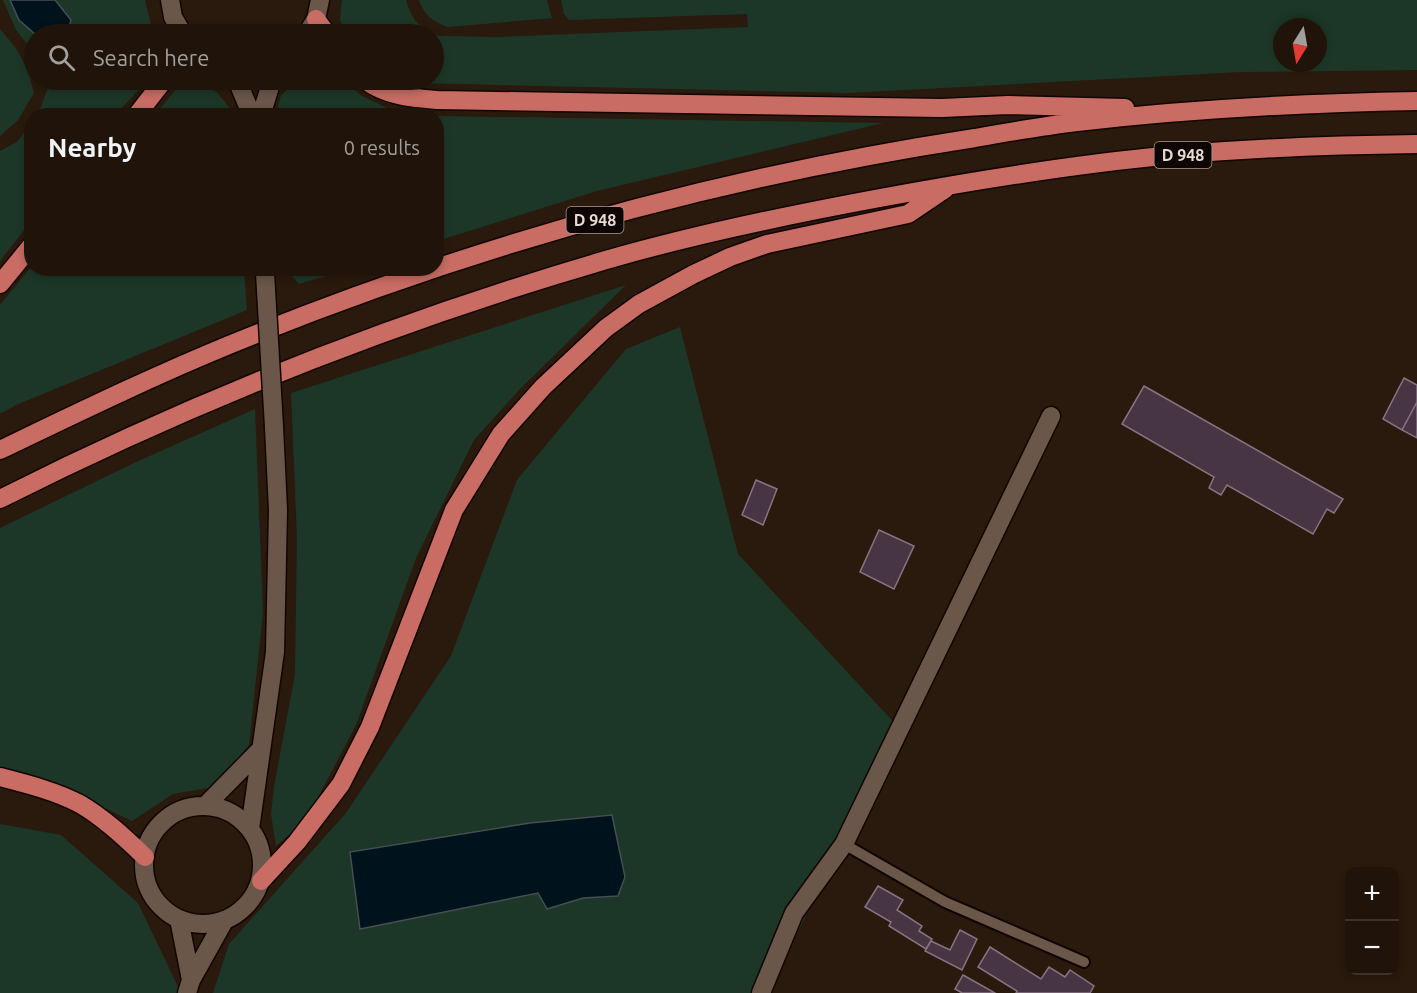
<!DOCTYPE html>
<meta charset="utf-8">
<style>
:root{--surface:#20140a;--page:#281d13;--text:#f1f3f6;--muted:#a29e9c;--line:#3d332b}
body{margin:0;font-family:Ubuntu,sans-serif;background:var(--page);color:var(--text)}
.controls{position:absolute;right:18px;bottom:18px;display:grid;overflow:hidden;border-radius:12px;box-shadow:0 3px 9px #0003}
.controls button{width:54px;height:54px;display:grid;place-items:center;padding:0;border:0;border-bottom:2px solid var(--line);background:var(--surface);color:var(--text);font:30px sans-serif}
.compass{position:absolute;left:1273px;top:18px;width:54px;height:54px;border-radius:50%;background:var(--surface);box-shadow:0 3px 9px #0003;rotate:191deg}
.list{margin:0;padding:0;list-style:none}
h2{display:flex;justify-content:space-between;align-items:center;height:78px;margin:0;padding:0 24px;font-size:26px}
h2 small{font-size:20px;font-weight:400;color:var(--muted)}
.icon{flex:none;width:33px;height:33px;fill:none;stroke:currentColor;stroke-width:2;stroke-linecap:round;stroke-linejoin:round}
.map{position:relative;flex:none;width:1417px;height:993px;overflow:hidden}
.search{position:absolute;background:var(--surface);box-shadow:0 3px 9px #0003;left:24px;top:24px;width:420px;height:66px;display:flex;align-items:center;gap:15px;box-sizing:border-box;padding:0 21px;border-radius:33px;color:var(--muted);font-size:22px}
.panel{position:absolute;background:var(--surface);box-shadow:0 3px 9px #0003;left:24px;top:108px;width:420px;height:168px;border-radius:24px}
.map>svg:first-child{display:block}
.green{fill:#1c3727;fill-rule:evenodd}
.water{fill:#00121b;stroke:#454e52;stroke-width:1.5}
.building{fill:#473543;stroke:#887382;stroke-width:1.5}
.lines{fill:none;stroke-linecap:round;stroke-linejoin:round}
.service-casing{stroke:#120500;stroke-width:14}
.minor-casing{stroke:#120500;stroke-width:21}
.tertiary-casing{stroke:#120500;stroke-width:21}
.trunk-casing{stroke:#120500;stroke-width:21}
.service{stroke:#6a5749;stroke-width:10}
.minor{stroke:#6a5749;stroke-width:18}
.tertiary{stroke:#6a5749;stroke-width:18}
.trunk{stroke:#c96c64;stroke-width:18}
.tertiary-bridge-casing{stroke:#120500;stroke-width:21;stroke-linecap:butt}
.tertiary-bridge{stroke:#6a5749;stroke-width:18}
.labels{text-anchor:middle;stroke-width:4.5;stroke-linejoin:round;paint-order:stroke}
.shield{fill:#0d0603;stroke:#a59b95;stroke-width:1.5}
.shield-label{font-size:16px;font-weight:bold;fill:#e6dbd3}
</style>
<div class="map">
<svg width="1417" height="993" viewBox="0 0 1417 993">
<rect width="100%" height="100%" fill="#2a1a0d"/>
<path class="green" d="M 3,0 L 145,0 L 153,34 L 34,34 L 34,53 L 16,30 Z
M 342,0 L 406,0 C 411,18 418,26 433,34 L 346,34 L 340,20 Z
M 419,0 L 547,0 L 552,18 L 448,27 C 433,22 424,15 419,0 Z
M 561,0 L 1417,0 L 1417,70 L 1241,72 L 848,93 L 416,83 L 407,80 L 434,80 L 434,35 L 437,36 L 497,37 L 748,27 L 747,14 L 569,20 L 564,14 ZM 1282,27 L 1318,27 L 1318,63 L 1282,63 Z
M 0,29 C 19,50 28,66 34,93 L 18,120 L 0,136 Z
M 45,80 L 148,80 L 115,115 L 38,115 L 48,87 Z
M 192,80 L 217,92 L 235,115 L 155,115 L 176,89 Z
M 299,80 L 343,80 L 362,96 L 391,110 L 429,115 L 276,115 L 281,95 Z
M 437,116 L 883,123 L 597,191 L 437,241 Z
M 31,123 L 31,221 L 0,261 L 0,151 L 17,142 Z
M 31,267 L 32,268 L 244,269 L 247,310 L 16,405 L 0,414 L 0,305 Z
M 286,269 L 350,269 L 299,284 Z
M 626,285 L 519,390 L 474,440 L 416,558 L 356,725 L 306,820 L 276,846 L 271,814 L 274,787 L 295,674 L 297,537 L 291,393 Z
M 680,327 L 738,554 L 900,729 L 767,993 L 213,993 L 229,944 L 346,813 L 451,656 L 517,480 L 626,349 Z
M 255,409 L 263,613 L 249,745 L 218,783 L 208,788 L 173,794 L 132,821 L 48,781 L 0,769 L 0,528 L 134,463 Z
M 0,824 L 61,835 L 138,903 L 181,993 L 0,993 Z"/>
<path class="water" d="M 10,0 L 55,0 L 71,20 L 67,34 L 35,34 L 19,20 Z
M 612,815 L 625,877 L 618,896 L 583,898 L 547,909 L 538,893 L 360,929 L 350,852 L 530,823 Z"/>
<path class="building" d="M 1404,378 L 1417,385 L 1417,402 L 1402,430 L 1383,419 Z
M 1144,386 L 1343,499 L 1334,513 L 1327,509 L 1313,534 L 1227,485 L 1221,495 L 1209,488 L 1214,477 L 1122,424 Z
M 1417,402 L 1417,438 L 1402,430 Z
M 756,480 L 777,489 L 763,525 L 742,515 Z
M 879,530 L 914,546 L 894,589 L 860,572 Z
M 878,886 L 903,900 L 897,910 L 922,926 L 919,931 L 932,939 L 926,949 L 889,926 L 891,922 L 865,907 Z
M 960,930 L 977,939 L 962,970 L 925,951 L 931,941 L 950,950 Z
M 990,947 L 1041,979 L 1049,967 L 1065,977 L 1070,970 L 1094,986 L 1090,993 L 1016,993 L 1017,991 L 978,967 Z
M 963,975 L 995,993 L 962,993 L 955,989 Z"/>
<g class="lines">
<defs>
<path id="service" d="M 844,844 L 945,902 L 1084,962"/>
<path id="minor" d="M 761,993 L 794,913 L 844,844 L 1051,416"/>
<path id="tertiary" d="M 170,0 L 173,17 L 183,34
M 307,34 L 316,19 L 320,0
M 237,80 L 252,116
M 261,116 L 272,80
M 205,806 L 261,749
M144 865a59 59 0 1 1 118 0a59 59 0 1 1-118 0Z
M 250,829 L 275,652 L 278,510 L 274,427
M 179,919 L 191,980
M 187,993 L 191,980 L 224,921"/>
<path id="trunk" d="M 316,19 L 327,34
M 365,80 C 386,96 412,98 437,100 L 942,108 L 1008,105 L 1125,108
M 136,116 L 164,80
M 0,284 L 32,245
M 0,450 C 75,414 151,377 229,345 C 468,247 719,177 975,138 C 1009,132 1043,126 1077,122 C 1190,109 1304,103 1417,101
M 0,499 C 194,401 397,321 606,260 C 696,234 788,215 880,198 C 977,180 1075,164 1173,155 C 1254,148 1336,145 1417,144
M 0,777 C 27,784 55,791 80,804 C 104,818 125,838 145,857
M 261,881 L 297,842 L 341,784 L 370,727 L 454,510 L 501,434 L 543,387 L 606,328 L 639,304 L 694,274 L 730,257 L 767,244 L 908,214 L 945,189"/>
</defs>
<use href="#service" class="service-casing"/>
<use href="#minor" class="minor-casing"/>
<use href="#tertiary" class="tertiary-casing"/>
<use href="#trunk" class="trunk-casing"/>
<use href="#service" class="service"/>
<use href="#minor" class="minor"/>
<use href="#tertiary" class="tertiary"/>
<use href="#trunk" class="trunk"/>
<defs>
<path id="tertiary-bridge" d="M 265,273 L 274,427"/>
</defs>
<use href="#tertiary-bridge" class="tertiary-bridge-casing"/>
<use href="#tertiary-bridge" class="tertiary-bridge"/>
</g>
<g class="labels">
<g class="shield">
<rect x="1154.5" y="142" width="57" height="26" rx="4.5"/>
<rect x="566.5" y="207" width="57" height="26" rx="4.5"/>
</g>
<g class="shield-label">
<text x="1183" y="161">D 948</text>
<text x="595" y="226">D 948</text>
</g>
</g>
</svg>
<div class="controls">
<button>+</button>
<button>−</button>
</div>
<svg class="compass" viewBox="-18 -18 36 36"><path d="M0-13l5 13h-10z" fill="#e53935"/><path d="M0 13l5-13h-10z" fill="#a29e9c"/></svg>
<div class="search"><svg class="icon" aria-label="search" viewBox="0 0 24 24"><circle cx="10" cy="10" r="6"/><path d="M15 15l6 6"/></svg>Search here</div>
<section class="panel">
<h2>Nearby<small>0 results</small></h2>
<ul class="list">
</ul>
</section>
</div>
